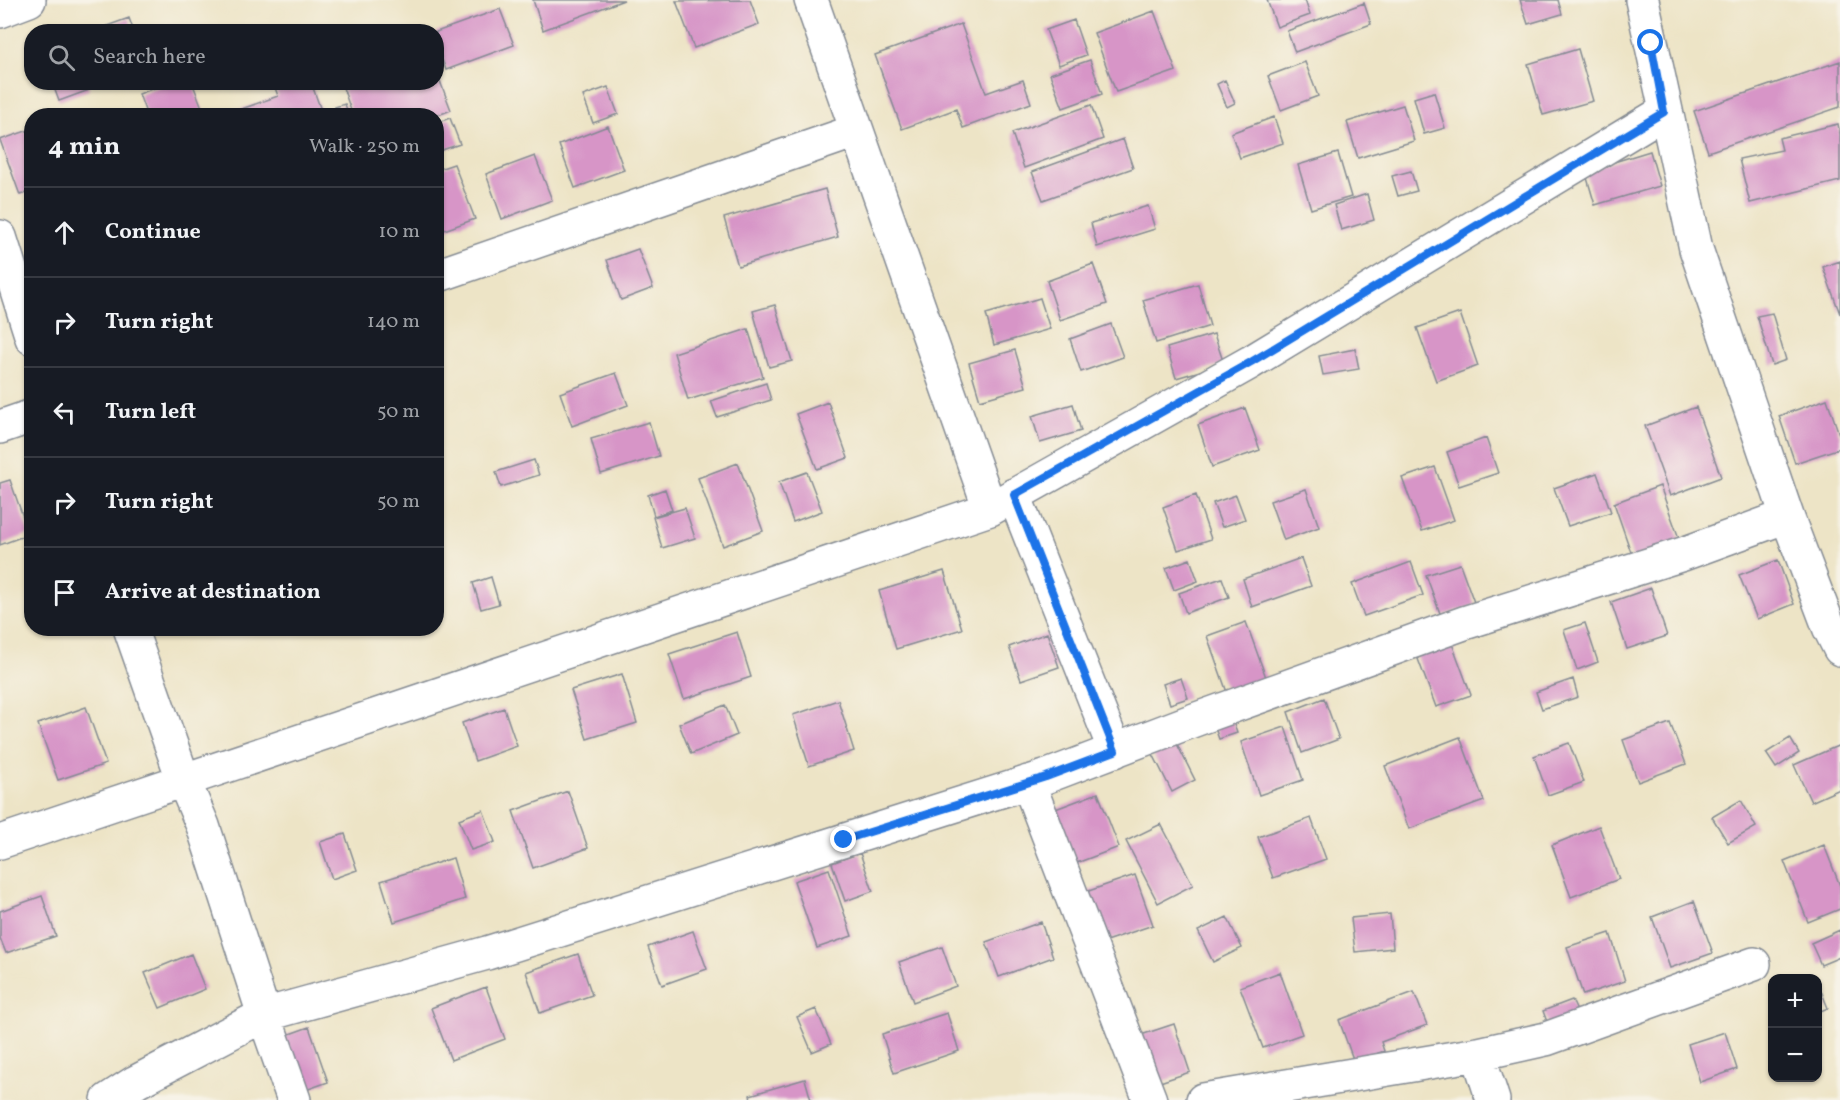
<!DOCTYPE html>
<meta charset="utf-8">
<style>
:root{--surface:#171b24;--page:#242831;--text:#f1f3f6;--muted:#9ea1a6;--line:#363941}
body{margin:0;font-family:Vollkorn,serif;background:var(--page);color:var(--text)}
.controls{position:absolute;right:18px;bottom:18px;display:grid;overflow:hidden;border-radius:12px;box-shadow:0 2px 4px #0004}
.controls button{width:54px;height:54px;display:grid;place-items:center;padding:0;border:0;border-bottom:2px solid var(--line);background:var(--surface);color:var(--text);font:30px sans-serif}
.stop{position:absolute;width:18px;height:18px;margin:-14px;border:4px solid #1a73e8;border-radius:50%;background:#fff}
.stop.end{background:#1a73e8;border-color:#fff;box-shadow:0 2px 6px #0008}
.list{margin:0;padding:0;list-style:none}
h2{display:flex;justify-content:space-between;align-items:center;height:78px;margin:0;padding:0 24px;font-size:26px}
h2 small{font-size:20px;font-weight:400;color:var(--muted)}
.list li{display:grid;grid-template-columns:39px 1fr auto;gap:18px;align-items:center;box-sizing:border-box;height:90px;padding:0 24px;border-top:2px solid var(--line)}
.list b{display:block;font-size:22px;white-space:nowrap}
.list em{font-size:20px;font-style:normal;color:var(--muted)}
.icon{flex:none;width:33px;height:33px;fill:none;stroke:currentColor;stroke-width:2;stroke-linecap:round;stroke-linejoin:round}
.map{position:relative;flex:none;width:1840px;height:1100px;overflow:hidden}
.search{position:absolute;background:var(--surface);box-shadow:0 2px 4px #0004;left:24px;top:24px;width:420px;height:66px;display:flex;align-items:center;gap:15px;box-sizing:border-box;padding:0 21px;border-radius:24px;color:var(--muted);font-size:22px}
.panel{position:absolute;background:var(--surface);box-shadow:0 2px 4px #0004;left:24px;top:108px;width:420px;height:528px;border-radius:24px}
.map>svg:first-child{display:block}
.building{fill:#d795c7}
.lines{fill:none;stroke-linecap:round;stroke-linejoin:round}
.street-casing{stroke:#848a92;stroke-width:36}
.street{stroke:#fff;stroke-width:33}
.route{stroke:#1a73e8;stroke-width:8}
</style>
<div class="map">
<svg width="1840" height="1100" viewBox="0 0 1840 1100">
<rect width="100%" height="100%" fill="#f7f3e8"/>
<filter id="ink" filterUnits="userSpaceOnUse"><feTurbulence type="fractalNoise" baseFrequency=".0167" numOctaves="2"/><feDisplacementMap in="SourceGraphic" scale="12" xChannelSelector="R" yChannelSelector="G"/><feConvolveMatrix kernelMatrix="1 2 1 2 8 2 1 2 1" color-interpolation-filters="sRGB"/></filter>
<filter id="wash" filterUnits="userSpaceOnUse"><feTurbulence type="fractalNoise" baseFrequency=".008" numOctaves="4" result="noise"/><feDisplacementMap in="SourceGraphic" scale="24" xChannelSelector="R" yChannelSelector="G"/><feGaussianBlur stdDeviation="1.35" result="paint"/><feColorMatrix in="noise" values="0 0 0 0 0 0 0 0 0 0 0 0 0 0 0 0 0 1.4 0 .05"/><feComposite in="paint" operator="in"/></filter>
<g filter="url(#wash)">
<rect width="100%" height="100%" fill="#ede4c6"/>
<g id="blocks">
<path class="building" d="M 533,0 L 624,0 L 543,30 Z
M 750,0 L 759,24 L 694,48 L 676,1 Z
M 1267,0 L 1305,0 L 1310,15 L 1277,27 Z
M 1520,0 L 1558,0 L 1562,14 L 1528,24 Z
M 1364,3 L 1371,24 L 1295,52 L 1287,31 Z
M 500,9 L 514,45 L 446,70 L 436,43 L 436,32 Z
M 1154,11 L 1176,71 L 1116,92 L 1094,33 Z
M 129,18 L 134,32 L 93,32 L 93,31 Z
M 1074,20 L 1086,55 L 1059,65 L 1046,30 Z
M 961,24 L 986,93 L 1023,80 L 1031,103 L 963,128 L 956,109 L 902,129 L 875,55 Z
M 1578,49 L 1593,101 L 1543,115 L 1528,64 Z
M 1090,60 L 1102,94 L 1063,108 L 1050,74 Z
M 1840,61 L 1840,107 L 1708,152 L 1694,111 Z
M 1305,62 L 1318,96 L 1281,110 L 1268,76 Z
M 437,73 L 451,110 L 436,116 L 353,116 L 341,82 L 436,82 Z
M 1225,80 L 1235,103 L 1227,107 L 1217,84 Z
M 52,82 L 87,82 L 89,90 L 59,101 Z
M 170,82 L 192,82 L 203,110 L 189,116 L 147,116 L 139,94 Z
M 273,82 L 311,82 L 323,116 L 238,116 L 236,111 L 278,96 Z
M 608,87 L 618,114 L 593,123 L 583,96 Z
M 1434,92 L 1445,128 L 1424,134 L 1414,98 Z
M 345,104 L 349,116 L 338,116 L 335,107 Z
M 1091,105 L 1103,139 L 1024,168 L 1012,133 Z
M 1403,105 L 1414,141 L 1358,158 L 1347,122 Z
M 1274,117 L 1283,143 L 1240,158 L 1231,133 Z
M 450,118 L 460,144 L 439,151 L 436,146 L 436,123 Z
M 1838,124 L 1840,134 L 1840,181 L 1750,203 L 1739,159 L 1782,150 L 1779,138 Z
M 608,126 L 624,170 L 575,188 L 559,145 Z
M 32,129 L 32,191 L 20,195 L 0,140 Z
M 1123,139 L 1133,168 L 1043,200 L 1032,172 Z
M 1650,151 L 1660,186 L 1595,205 L 1585,171 Z
M 1338,153 L 1351,197 L 1311,209 L 1298,165 Z
M 535,156 L 552,200 L 502,219 L 486,174 Z
M 454,164 L 475,219 L 436,233 L 436,170 Z
M 1411,171 L 1417,191 L 1398,196 L 1392,176 Z
M 825,189 L 838,237 L 738,266 L 724,218 Z
M 1367,194 L 1374,220 L 1341,230 L 1334,205 Z
M 1148,206 L 1155,229 L 1097,247 L 1091,223 Z
M 638,249 L 653,288 L 621,300 L 607,260 Z
M 1840,261 L 1840,314 L 1823,267 Z
M 1093,264 L 1107,304 L 1060,320 L 1047,281 Z
M 1198,284 L 1210,326 L 1156,343 L 1143,300 Z
M 1040,298 L 1050,329 L 994,345 L 986,314 Z
M 775,305 L 792,361 L 769,367 L 753,311 Z
M 1460,313 L 1478,366 L 1436,381 L 1417,328 Z
M 1772,313 L 1786,360 L 1772,365 L 1757,316 Z
M 1111,324 L 1123,357 L 1081,372 L 1070,339 Z
M 748,329 L 763,377 L 688,400 L 674,353 Z
M 1214,334 L 1224,364 L 1176,378 L 1167,348 Z
M 1355,349 L 1359,369 L 1323,375 L 1319,356 Z
M 1015,350 L 1026,387 L 980,400 L 969,363 Z
M 616,373 L 628,405 L 572,426 L 560,393 Z
M 766,383 L 771,400 L 717,417 L 711,401 Z
M 1827,399 L 1840,437 L 1840,448 L 1795,463 L 1779,416 Z
M 828,402 L 848,458 L 817,469 L 796,414 Z
M 1073,404 L 1081,431 L 1040,443 L 1032,416 Z
M 1696,407 L 1721,477 L 1670,496 L 1645,426 Z
M 1245,408 L 1260,450 L 1212,467 L 1198,425 Z
M 649,422 L 659,456 L 601,474 L 591,439 Z
M 1486,438 L 1498,473 L 1459,486 L 1447,452 Z
M 534,460 L 539,475 L 501,487 L 496,472 Z
M 738,463 L 763,531 L 723,546 L 698,478 Z
M 1435,467 L 1454,520 L 1422,531 L 1402,478 Z
M 807,472 L 822,511 L 793,522 L 779,482 Z
M 1597,473 L 1611,512 L 1568,526 L 1554,488 Z
M 10,480 L 29,534 L 0,545 L 0,483 Z
M 1660,486 L 1680,541 L 1633,558 L 1614,503 Z
M 665,489 L 672,510 L 654,516 L 648,495 Z
M 1306,489 L 1319,527 L 1284,540 L 1270,501 Z
M 1196,495 L 1211,539 L 1178,550 L 1163,507 Z
M 1236,495 L 1245,519 L 1222,527 L 1213,503 Z
M 685,508 L 695,538 L 662,548 L 653,517 Z
M 1301,558 L 1311,586 L 1252,607 L 1243,579 Z
M 1190,559 L 1198,581 L 1174,590 L 1166,568 Z
M 1778,560 L 1794,604 L 1757,619 L 1739,575 Z
M 1411,562 L 1423,595 L 1364,616 L 1352,584 Z
M 1460,564 L 1475,605 L 1441,616 L 1426,575 Z
M 944,571 L 962,629 L 896,649 L 879,591 Z
M 491,577 L 499,604 L 481,609 L 473,583 Z
M 1222,578 L 1229,597 L 1186,613 L 1179,593 Z
M 1651,588 L 1667,636 L 1627,649 L 1611,602 Z
M 1246,622 L 1268,683 L 1229,698 L 1207,636 Z
M 1585,623 L 1598,662 L 1577,670 L 1564,630 Z
M 737,632 L 751,677 L 684,699 L 669,654 Z
M 1047,633 L 1059,667 L 1021,680 L 1009,647 Z
M 1450,638 L 1471,695 L 1436,707 L 1415,651 Z
M 622,674 L 637,723 L 587,739 L 571,690 Z
M 1181,678 L 1188,698 L 1170,704 L 1163,684 Z
M 1573,679 L 1578,697 L 1542,709 L 1536,692 Z
M 1324,698 L 1339,739 L 1302,753 L 1288,712 Z
M 838,700 L 854,751 L 809,766 L 793,715 Z
M 725,705 L 737,735 L 691,754 L 679,724 Z
M 86,707 L 106,764 L 58,780 L 38,724 Z
M 504,708 L 517,746 L 475,761 L 462,723 Z
M 1230,713 L 1237,733 L 1219,739 L 1212,720 Z
M 1670,723 L 1686,764 L 1638,782 L 1623,740 Z
M 1285,727 L 1303,780 L 1259,795 L 1241,742 Z
M 1460,737 L 1484,801 L 1409,829 L 1385,766 Z
M 1790,738 L 1799,753 L 1776,768 L 1766,753 Z
M 1175,740 L 1195,780 L 1172,792 L 1152,752 Z
M 1569,743 L 1584,782 L 1548,795 L 1534,756 Z
M 1840,745 L 1840,789 L 1811,802 L 1794,765 Z
M 568,791 L 588,848 L 533,868 L 513,811 Z
M 1098,793 L 1119,847 L 1066,867 L 1045,813 Z
M 1741,800 L 1756,827 L 1728,843 L 1712,817 Z
M 483,810 L 495,842 L 471,850 L 459,819 Z
M 1311,818 L 1326,859 L 1273,878 L 1258,837 Z
M 1161,824 L 1193,885 L 1158,903 L 1126,841 Z
M 1599,826 L 1619,879 L 1571,897 L 1552,845 Z
M 345,834 L 357,870 L 332,879 L 320,842 Z
M 1824,845 L 1840,886 L 1840,909 L 1808,922 L 1784,861 Z
M 860,853 L 873,891 L 845,901 L 832,863 Z
M 453,858 L 465,899 L 394,922 L 381,881 Z
M 829,869 L 852,936 L 817,948 L 794,881 Z
M 1135,875 L 1153,925 L 1097,944 L 1080,894 Z
M 42,896 L 56,936 L 6,953 L 0,938 L 0,911 Z
M 1694,901 L 1713,953 L 1670,968 L 1652,917 Z
M 1390,914 L 1393,948 L 1355,952 L 1351,918 Z
M 1227,917 L 1242,948 L 1213,962 L 1198,931 Z
M 1041,922 L 1053,957 L 999,977 L 986,942 Z
M 1840,930 L 1840,957 L 1821,965 L 1811,943 Z
M 693,931 L 707,969 L 662,985 L 648,947 Z
M 1610,933 L 1625,981 L 1583,995 L 1567,947 Z
M 942,947 L 956,986 L 913,1002 L 899,962 Z
M 191,954 L 205,989 L 160,1008 L 145,973 Z
M 578,954 L 592,995 L 540,1013 L 526,972 Z
M 1280,972 L 1302,1034 L 1263,1048 L 1240,987 Z
M 1818,983 L 1828,1008 L 1818,1012 Z
M 486,987 L 505,1039 L 451,1060 L 431,1008 Z
M 1414,992 L 1427,1025 L 1381,1042 L 1384,1051 L 1354,1062 L 1339,1020 Z
M 1572,1000 L 1580,1018 L 1550,1030 L 1543,1011 Z
M 816,1009 L 831,1044 L 812,1052 L 797,1017 Z
M 947,1013 L 959,1051 L 894,1073 L 882,1034 Z
M 1174,1024 L 1190,1072 L 1148,1086 L 1132,1038 Z
M 309,1027 L 328,1082 L 303,1091 L 284,1036 Z
M 1725,1032 L 1737,1069 L 1700,1082 L 1688,1044 Z
M 805,1079 L 811,1100 L 751,1100 L 750,1095 Z"/>
</g>
</g>
<g filter="url(#ink)">
<use href="#blocks" fill-opacity="0" stroke="#848a92" stroke-width="1.5"/>
<g class="lines">
<defs>
<path id="street" d="M 811,0 L 990,509
M 1642,0 L 1696,249 L 1787,516 L 1829,627 L 1840,649
M 0,11 L 29,0
M 0,237 L 32,338
M 436,276 L 856,131
M 0,427 L 32,416
M 1014,495 L 1115,751
M 130,628 L 183,779 L 203,826 L 264,1015 L 294,1100
M 1028,782 L 1150,1100
M 0,842 L 990,509 L 1251,362 L 1664,112
M 1478,1054 L 1493,1100
M 108,1100 L 136,1082 L 264,1015 L 487,953 L 1045,777 L 1197,719 L 1464,623 L 1683,554 L 1787,516
M 1203,1100 L 1478,1054 L 1546,1039 L 1754,964"/>
</defs>
<use href="#street" class="street-casing"/>
<use href="#street" class="street"/>
</g>
</g>
<g class="lines" filter="url(#ink)">
<path class="route" d="M 844,840 L 1046,777 L 1115,751 L 1014,495 L 1251,362 L 1664,112 L 1651,43"/>
</g>
</svg>
<div class="controls">
<button>+</button>
<button>−</button>
</div>
<div class="stop" style="left:1651px;top:43px"></div>
<div class="stop end" style="left:844px;top:840px"></div>
<div class="search"><svg class="icon" aria-label="search" viewBox="0 0 24 24"><circle cx="10" cy="10" r="6"/><path d="M15 15l6 6"/></svg>Search here</div>
<section class="panel">
<h2>4 min<small>Walk · 250 m</small></h2>
<ul class="list">
<li><svg class="icon" aria-label="ahead" viewBox="0 0 24 24"><path d="M12 20V5M6 11l6-6 6 6"/></svg><div><b>Continue</b></div><em>10 m</em></li>
<li><svg class="icon" aria-label="right" viewBox="0 0 24 24"><path d="M7 20v-9h11M14 6l5 5-5 5"/></svg><div><b>Turn right</b></div><em>140 m</em></li>
<li><svg class="icon" aria-label="left" viewBox="0 0 24 24"><path d="M17 20v-9H6M10 6l-5 5 5 5"/></svg><div><b>Turn left</b></div><em>50 m</em></li>
<li><svg class="icon" aria-label="right" viewBox="0 0 24 24"><path d="M7 20v-9h11M14 6l5 5-5 5"/></svg><div><b>Turn right</b></div><em>50 m</em></li>
<li><svg class="icon" aria-label="arrive" viewBox="0 0 24 24"><path d="M6 21V4h12l-3 4 3 4H6"/></svg><div><b>Arrive at destination</b></div></li>
</ul>
</section>
</div>
